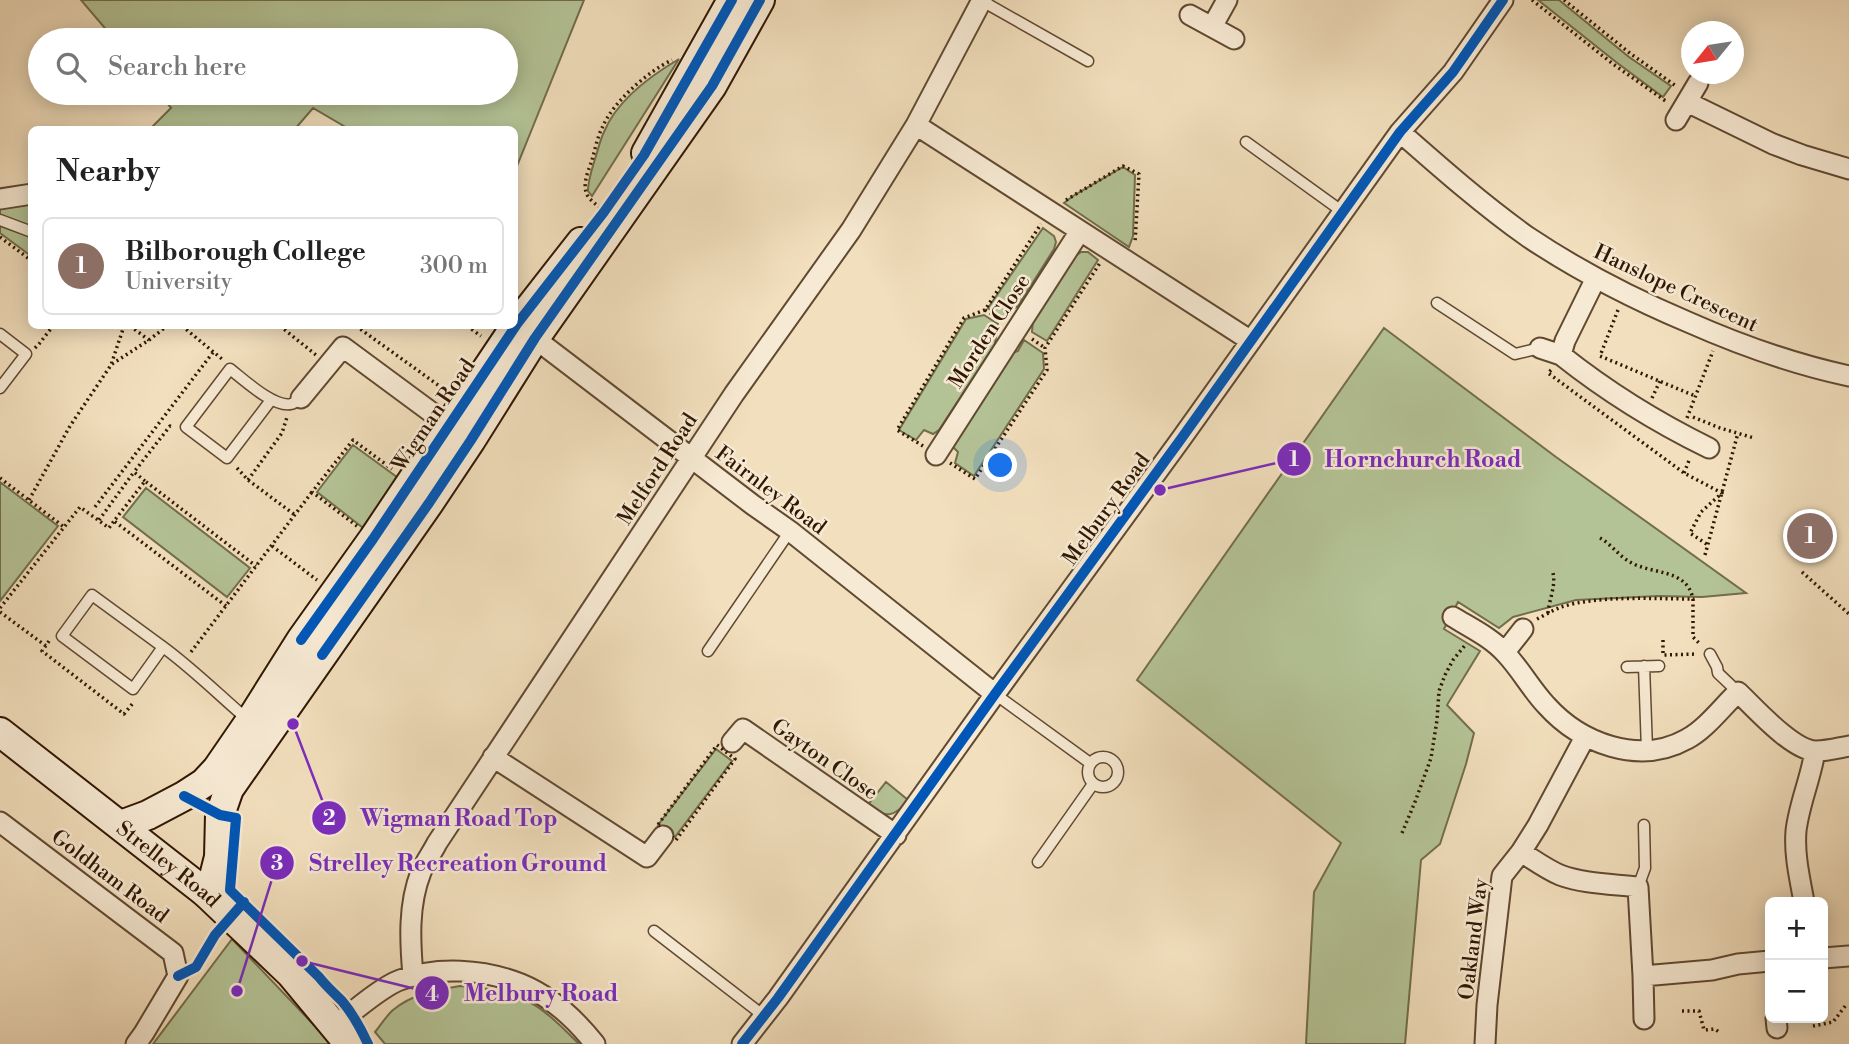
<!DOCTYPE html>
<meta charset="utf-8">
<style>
:root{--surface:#fff;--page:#f2f2f2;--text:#222;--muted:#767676;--line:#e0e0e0;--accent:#8f2418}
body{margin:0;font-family:"Libre Bodoni",serif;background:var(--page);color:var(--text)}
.controls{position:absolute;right:21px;bottom:21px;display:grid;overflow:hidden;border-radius:10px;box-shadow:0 4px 18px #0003}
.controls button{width:63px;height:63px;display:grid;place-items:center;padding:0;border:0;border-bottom:2px solid var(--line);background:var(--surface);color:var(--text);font:35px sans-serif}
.compass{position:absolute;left:1681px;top:21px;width:63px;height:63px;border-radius:50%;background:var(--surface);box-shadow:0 4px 18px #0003;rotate:240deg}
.you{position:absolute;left:1001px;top:466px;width:24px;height:24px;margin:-18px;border:5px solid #fff;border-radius:50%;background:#1a73e8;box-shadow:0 0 0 10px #1a73e833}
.badge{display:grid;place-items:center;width:46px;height:46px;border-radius:50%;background:var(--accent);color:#fff;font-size:23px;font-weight:700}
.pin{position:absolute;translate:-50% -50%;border:4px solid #fff;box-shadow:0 2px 7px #0006}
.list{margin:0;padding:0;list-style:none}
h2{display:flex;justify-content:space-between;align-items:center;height:91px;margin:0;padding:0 28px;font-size:30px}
h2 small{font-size:23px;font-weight:400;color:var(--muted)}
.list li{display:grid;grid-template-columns:46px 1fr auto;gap:21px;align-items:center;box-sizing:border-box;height:98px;margin:0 14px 14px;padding:0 14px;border:2px solid var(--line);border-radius:10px}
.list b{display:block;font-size:26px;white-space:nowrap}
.list p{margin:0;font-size:23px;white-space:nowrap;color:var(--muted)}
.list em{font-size:23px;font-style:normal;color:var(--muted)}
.icon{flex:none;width:38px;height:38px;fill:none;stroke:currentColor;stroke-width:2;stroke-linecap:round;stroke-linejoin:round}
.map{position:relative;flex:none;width:1849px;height:1044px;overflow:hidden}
.search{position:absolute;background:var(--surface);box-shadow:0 4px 18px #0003;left:28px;top:28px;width:490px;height:77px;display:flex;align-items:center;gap:18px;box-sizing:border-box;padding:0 24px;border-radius:38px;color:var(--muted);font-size:26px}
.panel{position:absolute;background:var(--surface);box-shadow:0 4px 18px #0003;left:28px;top:126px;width:490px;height:203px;border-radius:10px}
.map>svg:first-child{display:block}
.green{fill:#b4c396;stroke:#726d4c;stroke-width:2}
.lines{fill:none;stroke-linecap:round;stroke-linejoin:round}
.lane-casing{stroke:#614931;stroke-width:13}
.street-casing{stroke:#614931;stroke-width:23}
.secondary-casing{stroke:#311702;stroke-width:32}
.path{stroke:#311702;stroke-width:3.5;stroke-dasharray:2 3.5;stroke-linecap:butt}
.lane{stroke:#f7ead4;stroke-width:10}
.street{stroke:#f7ead4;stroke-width:19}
.secondary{stroke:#f7ead4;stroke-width:28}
.cycleway-casing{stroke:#f7ead4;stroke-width:15}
.cycleway{stroke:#0057b8;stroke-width:10}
.labels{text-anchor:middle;stroke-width:5;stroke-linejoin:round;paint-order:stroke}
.street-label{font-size:21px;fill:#311702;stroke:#f7ead4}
.leader{fill:none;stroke:#7b2cbf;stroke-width:2.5}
.callout-dot{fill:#7b2cbf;stroke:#f7ead4;stroke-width:2.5}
.mark-label{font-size:21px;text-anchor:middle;font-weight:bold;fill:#fff}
.callout-label{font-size:23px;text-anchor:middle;font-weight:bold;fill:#7b2cbf;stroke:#f7ead4;stroke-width:5;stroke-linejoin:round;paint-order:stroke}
</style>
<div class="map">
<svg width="1849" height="1044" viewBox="0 0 1849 1044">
<rect width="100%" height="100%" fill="#f2dfbd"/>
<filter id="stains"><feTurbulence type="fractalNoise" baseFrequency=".00286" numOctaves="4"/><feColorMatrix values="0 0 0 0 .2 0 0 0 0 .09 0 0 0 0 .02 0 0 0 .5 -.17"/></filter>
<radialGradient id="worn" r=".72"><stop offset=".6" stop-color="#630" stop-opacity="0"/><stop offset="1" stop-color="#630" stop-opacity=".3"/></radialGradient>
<path class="green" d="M 81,0 L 584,0 L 515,171 L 514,130 L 349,129 L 313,108 L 295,129 L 150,129 L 171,108 L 159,93 L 506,93 L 506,40 L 115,40 Z
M 1538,0 L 1559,0 L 1629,57 L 1671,86 L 1663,97 L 1616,62 Z
M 679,59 L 592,196 L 588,191 C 588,180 592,169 595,159 C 598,150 600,140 604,132 C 617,100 650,76 679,59 Z
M 1123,167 L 1135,175 L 1133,236 L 1129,247 L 1064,203 L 1073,196 Z
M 31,204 L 31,256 L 0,233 L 0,209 Z
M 1043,228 L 1054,236 L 1056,242 L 1054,249 L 1018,306 L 1010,311 L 1003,320 L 988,308 Z
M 1081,252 L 1088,252 L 1098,260 L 1047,341 L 1032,332 L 1033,319 L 1074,257 Z
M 984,315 L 998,324 L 995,344 L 939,430 L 933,434 L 924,430 L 916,440 L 899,430 L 966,319 Z
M 1384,328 L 1556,457 L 1746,593 L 1702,597 L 1658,596 L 1576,600 L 1513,617 L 1499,628 L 1458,602 L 1444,629 L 1480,651 L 1447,705 L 1474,733 L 1466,764 L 1440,844 L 1421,860 L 1405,1044 L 1306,1044 L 1314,892 L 1341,843 L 1137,680 Z
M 1024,340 L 1043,353 L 1044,369 L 974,476 L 955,463 L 958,452 L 952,446 L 1012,353 L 1018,351 Z
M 353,445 L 401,480 L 367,531 L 317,492 Z
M 0,482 L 58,526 L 0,601 Z
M 146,488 L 250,568 L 227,597 L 123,517 Z
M 716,749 L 732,761 L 675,837 L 658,825 Z
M 886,782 L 908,800 C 894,818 886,818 867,806 Z
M 232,939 L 332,1044 L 153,1044 Z
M 460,986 C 481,988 505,989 524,999 C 545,1009 563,1028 579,1044 L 385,1044 L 375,1032 C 381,1025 386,1016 393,1010 C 412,994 436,990 460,986 Z"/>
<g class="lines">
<defs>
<path id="lane" d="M 982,1 L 1088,61
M 1246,142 L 1343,212
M 0,220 L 32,232
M 1437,303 L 1515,354 L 1540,348
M 0,334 L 26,354 L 0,388
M 271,400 L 227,458 L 186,427 L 230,369 C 243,379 274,408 291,404 C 295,403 298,400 301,398
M 163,647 L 92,595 L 62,636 L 133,689 L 163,647 C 193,669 219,695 247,719
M 708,651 L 790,531
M 1710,654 L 1717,667 L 1718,673 L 1738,692
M 1644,666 L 1647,750
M 1627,667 L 1659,666
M 995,694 L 1090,763
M1088 772a15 15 0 1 1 30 0a15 15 0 1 1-30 0Z
M 1038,862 L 1093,784
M 1638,887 L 1645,868 L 1644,825
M 654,931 L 764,1016"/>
<path id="street" d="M 1190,15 L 1234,39
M 1212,27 L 1227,0
M 1687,102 L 1773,144 L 1802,155 L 1849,169
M 1676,120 L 1698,83
M 916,125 L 1251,341
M 1400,132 C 1442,169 1483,205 1528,237 C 1579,271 1631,298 1688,322 C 1740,345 1793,364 1849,376
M 0,199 L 32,194
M 1596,278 L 1565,341 L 1561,355 C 1605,390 1658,423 1709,448
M 525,331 L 753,505 L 790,531 L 995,694
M 1540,348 L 1561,355
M 301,398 L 343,347 L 458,432
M 936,455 L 1080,231
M 1453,617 C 1471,628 1492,638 1506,654 C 1521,670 1531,689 1546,705 C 1580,743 1639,766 1687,739 C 1706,729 1722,707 1738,692 C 1755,708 1793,751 1816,751 C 1827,751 1838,748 1849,746
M 1505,652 L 1523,629
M 732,742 L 743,729 L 896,835
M 493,757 L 647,857 L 663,836
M 0,822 L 173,953 L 178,976 L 144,1033 L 136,1044
M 1521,852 C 1534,860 1546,869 1560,875 C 1584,884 1612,884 1638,887 L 1643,976 L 1644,1019
M 1804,902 C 1800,879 1794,855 1796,831 C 1799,804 1811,778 1815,751
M 1823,958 L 1849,956
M 413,976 C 410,941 408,905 421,872 C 425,862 432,853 437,843 L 734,394 L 851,230 L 916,125 L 982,0
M 1643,976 L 1712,970 L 1738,964 L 1770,961
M 1776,1018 L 1777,1028
M 334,1027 C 350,1014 381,987 400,980 C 437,966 484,969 521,984 C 550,996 576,1020 595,1044
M 742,1044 L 778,998 L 995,694 L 1181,439 L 1400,132 L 1453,72 L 1503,0
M 1485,1044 L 1487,1005 L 1502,876 L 1521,852 L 1538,825 L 1585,737"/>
<g id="secondary">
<path d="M 646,153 L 732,0"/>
<path id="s1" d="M 0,732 L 206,893 L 291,974 L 349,1044"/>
<path d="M 121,825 L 148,815 L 184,796 L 204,783 L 217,769 L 250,721 L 301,640 L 373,539 L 517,324 L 581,242"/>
<path d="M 206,893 L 214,877 L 219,857 L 220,815 L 229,789 L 429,503 L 471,440 L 535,338 L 712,86 L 760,0"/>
</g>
</defs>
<use href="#lane" class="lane-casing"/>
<use href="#street" class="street-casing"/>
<use href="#secondary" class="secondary-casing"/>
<path class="path" d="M 1532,0 L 1613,64 L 1667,102
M 1564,0 L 1631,54 L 1676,86
M 1066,200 L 1123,166 L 1139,174 L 1135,243
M 600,208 C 596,204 587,198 586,192 C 583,182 589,169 592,160 C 595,150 597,138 602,128 C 613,102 647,72 672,60
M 0,237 L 32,261
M 985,310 L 1002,320
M 1618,310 L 1600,356 L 1695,396
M 130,326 L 149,340
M 182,326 L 222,359
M 280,326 L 316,355
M 356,326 L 445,390
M 467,326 L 481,336
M 1032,339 L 1045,348
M 35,348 L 39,344 L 53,326
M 112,364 L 149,340 L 167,326
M 1551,370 L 1548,373 L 1684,473 L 1722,493 L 1701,512 L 1690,533 L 1708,545
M 1652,398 L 1660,381
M 1693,417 L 1720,428 L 1754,438
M 1687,418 L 1713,351
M 923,446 L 897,430 L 964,318 L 985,310 L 1041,224
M 950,463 L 975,479 L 1047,370 L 1045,348 L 1100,263
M 237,468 L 248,480 L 295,515
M 1684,473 L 1690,458
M 0,478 L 64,527
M 248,480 L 282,433 L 287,417
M 145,481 L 134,472 L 170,426 L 172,427
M 29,500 L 70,426 L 111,365 L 124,326
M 95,507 L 214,351
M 99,520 L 134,472
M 357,526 L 312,492 L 353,440 L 392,469
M 1600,538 C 1611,544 1619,556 1630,562 C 1652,575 1687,568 1693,599
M 272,546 L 317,580
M 1705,555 L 1738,433
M 1802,572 L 1849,614
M 226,606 L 114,521 L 145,481 L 256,566
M 0,608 L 80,507 L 109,528 L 114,521
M 0,612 L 46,646
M 1548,613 C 1549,600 1556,586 1553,573
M 1537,619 C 1545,615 1553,610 1561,607 C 1599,595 1654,599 1693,599 L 1693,637 L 1701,645
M 1663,640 L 1663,655 L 1697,654
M 49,641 L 42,651 L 124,714 L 133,703
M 191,652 L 312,492
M 717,745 L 735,759 L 676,840 L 657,826 Z
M 1402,833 L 1415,802 L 1431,758 L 1437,720 L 1439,691 L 1445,675 L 1453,660 L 1466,644
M 1682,1011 L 1699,1011 L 1704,1030 L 1715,1029 L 1719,1032
M 1813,1026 L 1833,1022 L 1846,1005"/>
<use href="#lane" class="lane"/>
<use href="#street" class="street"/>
<use href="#secondary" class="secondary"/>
<defs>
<path id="cycleway" d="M 301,640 L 373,539 L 517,324 L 604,212 L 644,155 L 732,0
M 322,655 L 429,503 L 471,440 L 535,338 L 712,86 L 760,0
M 184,796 L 220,815 L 236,818 L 230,890 L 319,977 C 326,986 334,993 342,1001 C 353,1014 361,1029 368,1044
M 178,976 L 196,967 L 215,935 L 244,902
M 742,1044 L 778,998 L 995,694 L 1181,439 L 1400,132 L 1453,72 L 1503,0"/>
</defs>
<use href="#cycleway" class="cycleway-casing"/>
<use href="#cycleway" class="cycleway"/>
</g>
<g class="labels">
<g class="street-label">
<text transform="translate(1676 288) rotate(25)" y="7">Hanslope Crescent</text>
<text transform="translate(989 331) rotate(-57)" y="7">Morden Close</text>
<text transform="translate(433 415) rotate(-56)" y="7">Wigman Road</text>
<text transform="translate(657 469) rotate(-57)" y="7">Melford Road</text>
<text transform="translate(771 490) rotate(37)" y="7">Fairnley Road</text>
<text transform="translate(1106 509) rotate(-54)" y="7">Melbury Road</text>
<text transform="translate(825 759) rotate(35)" y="7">Gayton Close</text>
<text dy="7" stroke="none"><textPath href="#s1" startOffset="214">Strelley Road</textPath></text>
<text transform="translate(110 876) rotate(37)" y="7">Goldham Road</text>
<text transform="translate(1473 939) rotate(-83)" y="7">Oakland Way</text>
</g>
</g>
<path class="leader" d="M1160 490L1294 459M293 724L329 818M237 991L277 863M302 961L432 993"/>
<g class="callout-dot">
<circle cx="1160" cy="490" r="7"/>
<circle cx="293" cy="724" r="7"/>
<circle cx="237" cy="991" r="7"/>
<circle cx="302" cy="961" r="7"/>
<circle cx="1294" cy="459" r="18"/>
<circle cx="329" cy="818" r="18"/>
<circle cx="277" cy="863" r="18"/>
<circle cx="432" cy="993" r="18"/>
</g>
<g class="mark-label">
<text x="1294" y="466">1</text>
<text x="329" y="825">2</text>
<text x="277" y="870">3</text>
<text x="432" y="1001">4</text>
</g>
<g class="callout-label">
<text x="1423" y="467">Hornchurch Road</text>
<text x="459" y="826">Wigman Road Top</text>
<text x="458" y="871">Strelley Recreation Ground</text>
<text x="541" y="1001">Melbury Road</text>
</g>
<rect width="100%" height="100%" filter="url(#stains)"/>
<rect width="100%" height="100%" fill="url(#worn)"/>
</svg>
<div class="controls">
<button>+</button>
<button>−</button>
</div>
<svg class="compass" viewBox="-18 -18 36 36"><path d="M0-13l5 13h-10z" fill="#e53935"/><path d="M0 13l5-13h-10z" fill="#767676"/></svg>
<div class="you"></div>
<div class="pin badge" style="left:1810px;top:536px;background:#8d6e63">1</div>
<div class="search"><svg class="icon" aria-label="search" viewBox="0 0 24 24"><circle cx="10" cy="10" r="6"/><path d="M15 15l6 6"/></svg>Search here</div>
<section class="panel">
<h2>Nearby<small></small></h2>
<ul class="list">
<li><span class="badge" style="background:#8d6e63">1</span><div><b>Bilborough College</b><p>University</p></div><em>300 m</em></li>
</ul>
</section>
</div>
